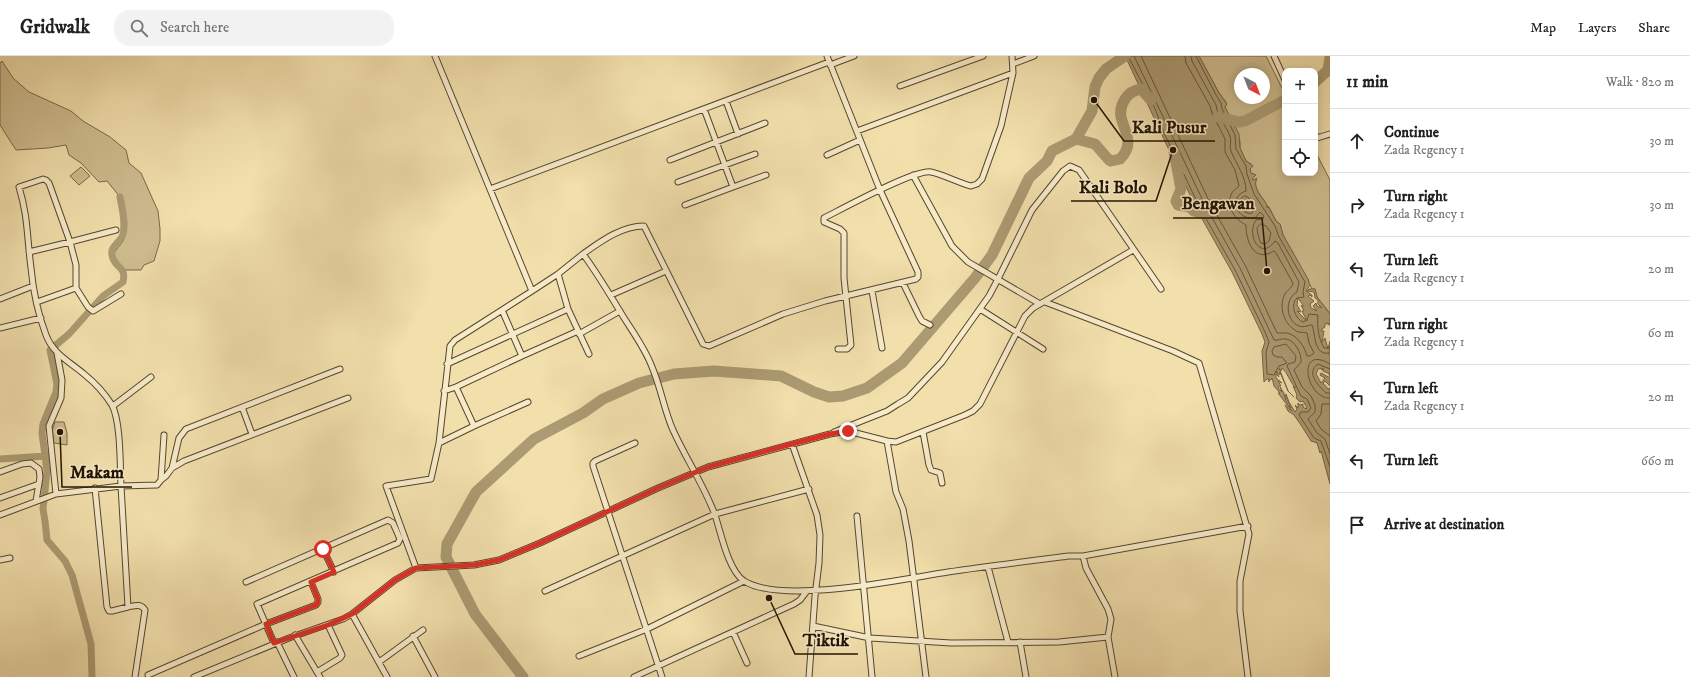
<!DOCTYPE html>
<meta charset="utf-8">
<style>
:root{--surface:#fff;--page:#f2f2f2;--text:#202124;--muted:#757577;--line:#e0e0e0}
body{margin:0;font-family:"IM FELL DW Pica",serif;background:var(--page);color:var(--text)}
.controls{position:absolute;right:12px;top:12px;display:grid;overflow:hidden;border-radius:8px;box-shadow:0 2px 10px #0003}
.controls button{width:36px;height:36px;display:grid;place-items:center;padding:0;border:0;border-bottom:1px solid var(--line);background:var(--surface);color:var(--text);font:20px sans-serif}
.compass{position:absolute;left:1234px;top:12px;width:36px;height:36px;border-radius:50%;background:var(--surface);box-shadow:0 2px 10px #0003;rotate:138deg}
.stop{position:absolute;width:12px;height:12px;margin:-9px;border:3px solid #d93025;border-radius:50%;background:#fff}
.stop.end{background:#d93025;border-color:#fff;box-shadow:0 1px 4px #0008}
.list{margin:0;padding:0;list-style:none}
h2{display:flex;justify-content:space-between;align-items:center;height:52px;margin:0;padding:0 16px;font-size:17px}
h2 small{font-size:13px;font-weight:400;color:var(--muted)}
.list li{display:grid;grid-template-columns:26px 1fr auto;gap:12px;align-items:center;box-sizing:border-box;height:64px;padding:0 16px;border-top:1px solid var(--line)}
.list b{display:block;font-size:15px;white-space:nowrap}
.list p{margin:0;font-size:13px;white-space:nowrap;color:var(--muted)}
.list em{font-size:13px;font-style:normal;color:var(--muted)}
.icon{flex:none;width:22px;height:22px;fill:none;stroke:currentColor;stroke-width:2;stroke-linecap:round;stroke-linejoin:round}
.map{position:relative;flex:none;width:1330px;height:621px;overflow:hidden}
header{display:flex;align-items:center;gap:24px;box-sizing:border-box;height:56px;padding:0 20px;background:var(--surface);border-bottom:1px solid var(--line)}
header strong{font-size:19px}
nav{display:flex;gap:22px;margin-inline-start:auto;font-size:14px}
.search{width:280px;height:36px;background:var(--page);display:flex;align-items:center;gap:10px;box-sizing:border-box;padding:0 14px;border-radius:16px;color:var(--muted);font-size:15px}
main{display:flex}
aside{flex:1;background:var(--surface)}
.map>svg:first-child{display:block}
.green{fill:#cebc8f;stroke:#786848;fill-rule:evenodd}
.water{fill:#ab9a72;stroke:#746445;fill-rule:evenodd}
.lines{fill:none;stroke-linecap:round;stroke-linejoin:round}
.shore{stroke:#66563a;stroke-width:1}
.canal{stroke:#ab9a72;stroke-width:7}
.river{stroke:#ab9a72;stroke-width:11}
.minor-casing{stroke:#56462c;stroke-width:7}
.minor{stroke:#f6eac9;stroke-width:5}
.route{stroke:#d93025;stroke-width:5}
.leader{fill:none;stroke:#221301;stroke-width:1.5}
.callout-dot{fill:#221301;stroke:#f6eac9;stroke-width:1.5}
.callout-label{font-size:18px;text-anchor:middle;font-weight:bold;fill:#221301;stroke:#f6eac9;stroke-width:3;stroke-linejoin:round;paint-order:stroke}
</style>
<header>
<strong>Gridwalk</strong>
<div class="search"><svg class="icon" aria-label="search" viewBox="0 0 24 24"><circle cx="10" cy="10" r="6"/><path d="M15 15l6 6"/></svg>Search here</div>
<nav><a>Map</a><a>Layers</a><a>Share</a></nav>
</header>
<main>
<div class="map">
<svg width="1330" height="621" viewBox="0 0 1330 621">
<rect width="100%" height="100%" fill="#f1dfac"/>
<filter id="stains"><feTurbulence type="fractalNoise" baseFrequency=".005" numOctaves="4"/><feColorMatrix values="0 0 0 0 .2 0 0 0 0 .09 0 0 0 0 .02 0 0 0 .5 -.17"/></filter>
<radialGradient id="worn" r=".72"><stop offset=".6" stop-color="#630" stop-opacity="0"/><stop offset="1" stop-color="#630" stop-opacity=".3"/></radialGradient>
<path class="green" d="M 1199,0 L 1266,0 L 1285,38 L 1285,117 L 1315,117 L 1315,95 L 1330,124 L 1330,264 L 1328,255 L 1317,241 L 1315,233 L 1312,233 L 1310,229 L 1283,179 L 1280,168 L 1276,165 L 1269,151 L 1266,152 L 1267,149 C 1262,140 1253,133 1256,123 L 1254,124 L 1252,123 L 1254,118 L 1250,117 L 1250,113 L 1251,108 L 1246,105 L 1240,92 L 1240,85 L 1225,51 L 1226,46 L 1219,37 ZM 1240,18 L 1264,18 L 1264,42 L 1240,42 Z
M 2,5 L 13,22 L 29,36 L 71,55 L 83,65 L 110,81 L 126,94 L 129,107 L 141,117 L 158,155 L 160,173 L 160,185 L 154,205 L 144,209 L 141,214 L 125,214 L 116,206 L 114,198 C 116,193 120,190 123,185 C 130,172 125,154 121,141 L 120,141 L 107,125 L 99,126 L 81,107 L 69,99 L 66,89 L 48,92 L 16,94 L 0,69 L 0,7 Z
M 81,111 L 90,120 L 79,129 L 70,120 Z
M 55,366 L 64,366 L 67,377 L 67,389 L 54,387 L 52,375 Z"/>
<path class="water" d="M 1123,0 L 1199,0 L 1219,37 L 1227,48 L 1225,51 L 1239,78 L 1240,92 L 1246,105 L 1253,110 L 1250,113 L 1251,117 L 1256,119 L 1252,123 L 1254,124 L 1257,122 C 1252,132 1262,141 1267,149 L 1267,152 L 1268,150 L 1276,165 L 1280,168 L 1283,179 L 1308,223 L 1310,229 L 1306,235 L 1312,239 L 1312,241 L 1310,239 L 1308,240 L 1314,245 L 1310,248 L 1311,252 L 1317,255 L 1313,250 L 1316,247 L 1317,250 L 1322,252 L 1318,248 L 1318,244 L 1315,242 L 1314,236 L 1307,235 L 1309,233 L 1315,233 L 1317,241 L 1330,258 L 1330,270 L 1330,267 L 1328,269 L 1328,267 L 1325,268 L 1325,271 L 1322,273 L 1321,275 L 1324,275 L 1322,286 L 1325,282 L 1328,293 L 1330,285 L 1329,299 L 1330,300 L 1330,321 L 1329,318 L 1330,318 L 1323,315 L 1324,313 L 1321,314 L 1323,312 L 1318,313 L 1316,318 L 1321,327 L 1325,322 L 1320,319 L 1321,317 L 1330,322 L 1330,330 L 1325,325 L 1323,327 L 1328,333 L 1330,332 L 1330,428 L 1321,395 L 1320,397 L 1317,387 L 1311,385 L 1301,369 L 1294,359 L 1288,355 L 1285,349 L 1292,355 C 1287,349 1281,341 1278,337 L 1280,337 L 1274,330 L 1272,322 L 1271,324 L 1270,323 L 1269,326 L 1268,322 L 1264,326 L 1262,295 L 1265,286 L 1262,278 L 1232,216 L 1197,154 L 1128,6 ZM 1298,242 L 1303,249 L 1303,251 L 1301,249 L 1304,255 L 1302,255 L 1307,265 L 1297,255 L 1301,256 L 1297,249 ZM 1279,312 L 1281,315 L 1282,312 C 1288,317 1290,327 1296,332 L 1293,330 L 1297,339 L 1296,342 L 1300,346 L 1303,345 L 1307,352 L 1306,353 L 1303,351 L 1303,348 L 1300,349 L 1298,347 L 1298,352 L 1295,349 L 1297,353 L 1295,356 L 1289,346 L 1286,338 L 1285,340 L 1291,352 C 1286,347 1285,343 1284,337 L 1280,331 L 1282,336 L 1278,332 L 1279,330 L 1281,330 L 1278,325 L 1282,327 L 1276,322 L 1276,318 L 1279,321 L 1276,315 L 1280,319 L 1280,316 L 1288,335 L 1294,341 L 1288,335 Z"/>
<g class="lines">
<path class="shore" d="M 1128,0 L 1154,50 L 1164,77 L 1200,152 L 1235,214 L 1265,276 L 1269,286 L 1266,296 L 1267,318 L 1274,319 L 1279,310 L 1287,307 L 1282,301 L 1277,301 L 1273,299 L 1272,295 L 1274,291 L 1286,288 L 1296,300 L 1295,306 L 1288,308 L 1287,310 L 1301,340 L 1307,343 L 1311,352 L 1308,356 L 1301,356 L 1299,359 L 1314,382 L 1321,385 L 1330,411
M 1134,0 L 1205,149 L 1240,212 L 1274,284 C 1278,285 1281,282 1286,283 C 1295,284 1302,298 1301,306 L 1294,314 L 1302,331 L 1311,340 L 1315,349 L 1315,356 L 1308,363 L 1317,377 L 1325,383 L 1330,398
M 1141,0 L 1210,147 L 1245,209 L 1277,277 C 1280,277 1284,277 1287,277 C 1297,279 1305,291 1307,300 L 1310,300 L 1314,297 L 1309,287 L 1307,277 C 1303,276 1298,277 1295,274 C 1284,268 1279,251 1284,240 C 1286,234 1292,233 1293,227 L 1276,197 L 1274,195 C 1254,207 1246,186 1246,169 C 1236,164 1226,152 1231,139 C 1232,135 1236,133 1239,130 L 1235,114 L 1225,96 L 1225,83 L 1212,57 L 1210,50 L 1186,7 L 1185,0
M 1191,0 L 1192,5 L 1216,49 C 1217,59 1226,70 1230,80 C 1232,85 1229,89 1231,95 C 1236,108 1246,120 1246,135 C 1227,141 1237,165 1255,162 L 1260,156 L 1264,160 L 1263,163 L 1256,164 C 1246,178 1260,206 1275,185 L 1278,187 L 1299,226 L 1297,236 C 1284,243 1286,265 1299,270 C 1304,272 1308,269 1312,269 C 1316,279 1313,300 1330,297
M 1196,0 L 1216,39 L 1221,47 L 1222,53 L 1235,79 L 1236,93 L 1246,110 L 1247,118 L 1254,138 L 1275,170 L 1279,181 L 1305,226 L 1303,236 L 1304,241 L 1297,242 C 1290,248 1295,263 1303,266 L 1307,264 L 1309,258 L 1318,259 C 1317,270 1318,281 1324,292 L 1330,292
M 1245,140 L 1249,142 L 1254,154 L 1251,158 L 1245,156 L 1241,147 L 1241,143 Z
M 1261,168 L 1266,170 L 1271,177 L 1269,185 L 1265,188 L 1261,187 C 1259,184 1257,175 1257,172 Z
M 1330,308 C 1327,307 1324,304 1321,304 C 1298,298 1308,343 1330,342
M 1330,313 L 1318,308 C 1305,317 1319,330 1326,337 L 1330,337
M 1330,348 L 1322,348 L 1321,358 L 1316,365 L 1321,373 L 1330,380"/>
<path class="canal" d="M 0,403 L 46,400
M 92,621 L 91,588 L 72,519 L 65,505 L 47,484 L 45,465 L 43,453 L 47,415 L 42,377 L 43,368 L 56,336 L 57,328 L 50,294 L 69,278 L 103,240 L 123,226 C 127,209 114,213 112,199 C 110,190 121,186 123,178 C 126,166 122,153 120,141"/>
<path class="river" d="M 1315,26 L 1328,14 L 1330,2
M 1218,61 L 1239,66 L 1245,65 L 1285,44
M 1076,83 L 1095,88 L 1109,104 L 1111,105 L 1120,103 C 1125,98 1128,93 1128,86 C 1127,70 1114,60 1125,43 C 1129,37 1134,34 1141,33 L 1151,44
M 1076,83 L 1092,55 L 1095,31 L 1099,22 L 1106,13 L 1125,0
M 1174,96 L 1181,133 L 1176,145 L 1178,149 L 1190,151 L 1194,155 L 1204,158 L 1212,154
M 523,621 L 475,558 L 446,501 L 447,488 L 476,436 L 534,383 L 583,357 L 603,343 L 639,327 L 674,318 L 714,315 L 781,320 L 814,336 L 829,341 L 843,340 L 867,332 L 902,307 L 975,222 L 992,199 L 1029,122 L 1047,105 L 1052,95 L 1076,83"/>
<defs>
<path id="minor" d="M 435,0 L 532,235 L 558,218
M 1274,0 L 1285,24
M 1013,8 L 1034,0
M 830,9 L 854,0
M 900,30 L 983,0
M 726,45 L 738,78
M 704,53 L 733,131 L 766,119
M 857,75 L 1013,17
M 1315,78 L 1317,82 L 1330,78
M 827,99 L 860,84
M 670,104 L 765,67
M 913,119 L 952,190 L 968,206 L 1040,248
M 678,126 L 755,98
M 490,133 L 829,6
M 685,149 L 733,131
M 29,196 L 70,186 L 116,174
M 583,198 C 600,186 621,170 644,170 L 703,288 L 709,290 L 783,258 L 825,245 L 916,223 L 918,221 L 918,216 L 880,134 L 827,0
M 903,227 L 919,260 L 922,265 L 930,269
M 872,235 L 882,292
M 121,238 L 93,255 L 88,251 L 76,232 L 76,209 L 70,186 L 49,127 L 46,124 L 43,123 L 19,131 C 28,160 27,182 31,212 C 33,234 38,258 46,279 C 53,298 70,306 84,318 C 94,326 105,338 112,349 C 121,366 120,410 121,430 L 157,429 L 161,424 L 164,379
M 611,239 L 666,215
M 0,243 L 33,230
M 37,246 L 76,232
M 1045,246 L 1173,295 L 1199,307 L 1249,478 L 1240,525 L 1240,555 L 1248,621
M 980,253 L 1043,293
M 0,272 L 41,262
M 579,278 L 620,255
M 838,293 L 847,293 L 851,289 L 844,222 L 844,177 L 840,173 L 824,166 L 824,162 C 842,153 915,113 931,116 C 942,118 959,127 971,130 L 977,128 L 982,123 L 1001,70 L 1013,17 L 1012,0
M 589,298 L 568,253 L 558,218 L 583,198 C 597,217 609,237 621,257 C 632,275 645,292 652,311 C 661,332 664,354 673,374 C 686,403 704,429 715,459 C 721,477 728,514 744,525 C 783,549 902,523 948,516 C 988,510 1029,505 1069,500 L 1083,500 L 1086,512 L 1108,553 L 1111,563 L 1108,581 L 1115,621
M 522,300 L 578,275
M 447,308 L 568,253
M 444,335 L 456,331
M 113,350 L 151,321
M 242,351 L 252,378
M 474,370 L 528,346
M 834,376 L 887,355 L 898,348 L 908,342 L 942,306 L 989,240 L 998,223 L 1032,154 L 1063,115 L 1070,110 L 1079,114 L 1161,233
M 923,376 L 929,409 L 931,414 L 940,417 L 942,427
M 887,385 L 896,436 L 903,453 L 909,485 L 926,621
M 439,387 L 450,290 L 455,284 L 532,235
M 635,387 L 595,405 L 593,407 L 593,410 L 662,621
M 792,388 L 817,459 L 820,479 L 819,507 L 815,540 L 809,621
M 172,412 L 179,382 L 186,373 L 340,313
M 0,416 L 22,408 L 31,407 L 39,413 L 40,421 L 36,445
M 161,424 L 166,420 L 172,412 L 184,405 L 348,342
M 95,432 L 107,551 L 109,555 L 112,555 L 128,551
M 56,438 L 49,370 L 61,342 L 62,324 L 57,297
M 0,442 L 39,428
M 0,459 L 56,438 L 121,430 L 128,551 C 134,550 141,547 145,554 L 135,621
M 857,460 L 872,621
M 323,493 L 334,516
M 1083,500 L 1248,470
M 0,504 L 10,502
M 988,511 L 1008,586
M 416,512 L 386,430 L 431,423 L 439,387 L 474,370 L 456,331 L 522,300 L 502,254
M 246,526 L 388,464 L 393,467 L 400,483 L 398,487 L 257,548 L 274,587
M 545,535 L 715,458 L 809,433
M 352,558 L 387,621
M 813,570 L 870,582 L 951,587 L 1059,586 L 1108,581
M 733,576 L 747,607
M 295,579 L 320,621
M 413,580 L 435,621
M 277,586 L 294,621
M 1020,586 L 1026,621
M 579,600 L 647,573 L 744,525
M 379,606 L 423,574
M 317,616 L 340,602 L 342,599 L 328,569
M 148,619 L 266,568 L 316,549 L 318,546 L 318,543 L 311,526
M 194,621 L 289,582 L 343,563 L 352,558 L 395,524 L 416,512 L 474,509 L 499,504 L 540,487 L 658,432 L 708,411 L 830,378 L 848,375 L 887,385 L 896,386 L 965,359 L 973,355 L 980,348 L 1025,260 L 1033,252 L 1133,194
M 634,621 L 794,548 L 800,544 L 807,535"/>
</defs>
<use href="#minor" class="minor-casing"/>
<use href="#minor" class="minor"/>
</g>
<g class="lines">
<path class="route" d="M 323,493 L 334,516 L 311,526 L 318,543 L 318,546 L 316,549 L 266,568 L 274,587 L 328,569 L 352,558 L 395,524 L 416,512 L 474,509 L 499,504 L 540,487 L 658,432 L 708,411 L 792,388 L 830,378 L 848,375"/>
</g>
<path class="leader" d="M1094 44L1124 85H1215M1173 94L1156 145H1071M1267 215L1262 162H1173M60 376L62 431H132M769 542L795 598H858"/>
<g class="callout-dot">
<circle cx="1094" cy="44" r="4"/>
<circle cx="1173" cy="94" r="4"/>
<circle cx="1267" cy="215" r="4"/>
<circle cx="60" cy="376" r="4"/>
<circle cx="769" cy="542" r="4"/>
</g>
<g class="callout-label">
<text x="1169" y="77">Kali Pusur</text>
<text x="1113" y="137">Kali Bolo</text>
<text x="1218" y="153">Bengawan</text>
<text x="97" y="422">Makam</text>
<text x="826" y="590">Tiktik</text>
</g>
<rect width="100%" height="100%" filter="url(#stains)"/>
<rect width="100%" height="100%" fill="url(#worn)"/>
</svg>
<div class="controls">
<button>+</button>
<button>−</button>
<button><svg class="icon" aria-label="locate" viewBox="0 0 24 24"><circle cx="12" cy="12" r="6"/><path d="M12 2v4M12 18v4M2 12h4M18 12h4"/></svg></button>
</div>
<svg class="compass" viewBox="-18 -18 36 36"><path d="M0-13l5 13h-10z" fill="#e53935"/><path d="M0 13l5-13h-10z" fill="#757577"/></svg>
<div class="stop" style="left:323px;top:493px"></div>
<div class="stop end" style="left:848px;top:375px"></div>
</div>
<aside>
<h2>11 min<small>Walk · 820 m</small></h2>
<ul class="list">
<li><svg class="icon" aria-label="ahead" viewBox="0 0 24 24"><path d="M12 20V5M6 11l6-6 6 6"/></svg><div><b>Continue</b><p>Zada Regency 1</p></div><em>30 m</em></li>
<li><svg class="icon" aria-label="right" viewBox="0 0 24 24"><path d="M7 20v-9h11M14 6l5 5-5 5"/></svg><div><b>Turn right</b><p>Zada Regency 1</p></div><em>30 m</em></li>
<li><svg class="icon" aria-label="left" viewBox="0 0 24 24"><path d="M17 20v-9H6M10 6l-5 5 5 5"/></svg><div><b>Turn left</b><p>Zada Regency 1</p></div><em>20 m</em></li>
<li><svg class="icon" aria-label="right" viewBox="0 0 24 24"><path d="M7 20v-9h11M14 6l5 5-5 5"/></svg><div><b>Turn right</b><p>Zada Regency 1</p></div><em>60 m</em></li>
<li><svg class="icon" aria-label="left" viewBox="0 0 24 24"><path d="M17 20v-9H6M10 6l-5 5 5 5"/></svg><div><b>Turn left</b><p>Zada Regency 1</p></div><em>20 m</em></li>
<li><svg class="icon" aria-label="left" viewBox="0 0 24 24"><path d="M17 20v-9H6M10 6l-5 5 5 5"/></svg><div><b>Turn left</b></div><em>660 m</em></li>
<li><svg class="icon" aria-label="arrive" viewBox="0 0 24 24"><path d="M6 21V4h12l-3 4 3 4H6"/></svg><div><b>Arrive at destination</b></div></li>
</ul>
</aside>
</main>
